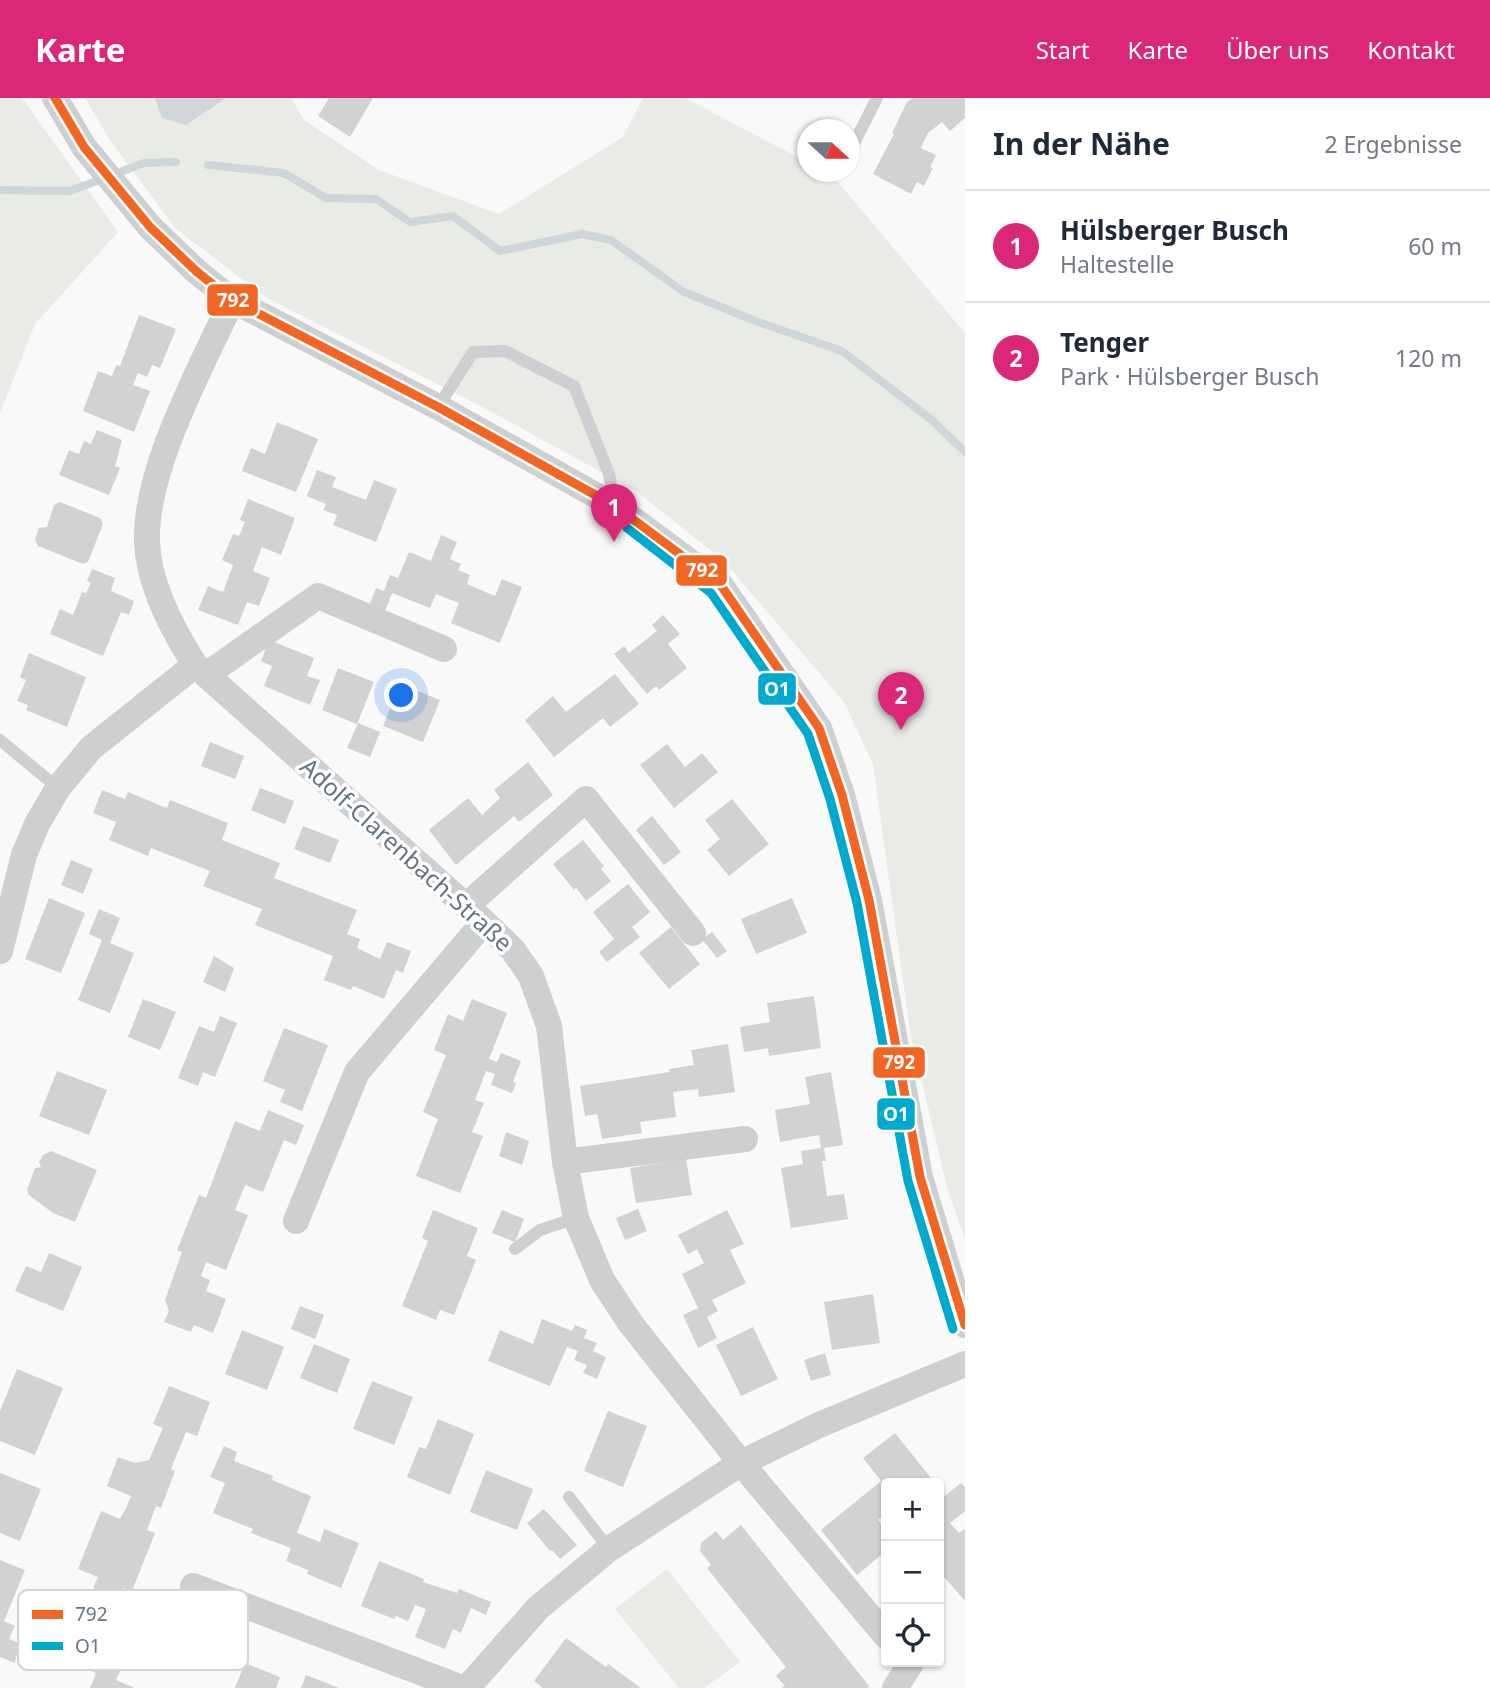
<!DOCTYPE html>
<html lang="de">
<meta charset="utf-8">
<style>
:root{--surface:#fff;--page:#f2f2f3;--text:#1f2937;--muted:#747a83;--line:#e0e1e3;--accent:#db2777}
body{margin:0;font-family:"Noto Sans",sans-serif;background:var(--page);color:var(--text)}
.controls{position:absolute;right:21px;bottom:21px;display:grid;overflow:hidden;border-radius:7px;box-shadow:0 2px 5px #0004}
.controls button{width:63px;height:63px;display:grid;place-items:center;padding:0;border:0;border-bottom:2px solid var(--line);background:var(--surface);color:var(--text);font:35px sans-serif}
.compass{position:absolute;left:797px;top:21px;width:63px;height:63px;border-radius:50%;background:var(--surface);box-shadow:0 2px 5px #0004;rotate:111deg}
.you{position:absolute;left:402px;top:598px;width:24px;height:24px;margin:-18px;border:5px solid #fff;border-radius:50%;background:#1a73e8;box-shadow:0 0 0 10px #1a73e833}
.badge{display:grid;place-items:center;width:46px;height:46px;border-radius:50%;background:var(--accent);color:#fff;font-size:23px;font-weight:700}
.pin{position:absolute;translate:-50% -58px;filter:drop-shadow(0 2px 4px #0008)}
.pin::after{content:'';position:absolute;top:37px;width:24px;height:21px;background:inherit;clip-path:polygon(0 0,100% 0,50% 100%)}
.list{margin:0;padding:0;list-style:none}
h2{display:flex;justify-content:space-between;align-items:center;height:91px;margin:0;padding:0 28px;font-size:30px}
h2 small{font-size:23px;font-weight:400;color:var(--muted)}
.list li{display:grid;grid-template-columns:46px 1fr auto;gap:21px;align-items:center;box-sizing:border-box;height:112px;padding:0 28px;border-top:2px solid var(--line)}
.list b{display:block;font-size:26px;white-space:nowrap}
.list p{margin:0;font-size:23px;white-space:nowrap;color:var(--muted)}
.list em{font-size:23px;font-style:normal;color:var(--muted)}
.icon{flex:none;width:38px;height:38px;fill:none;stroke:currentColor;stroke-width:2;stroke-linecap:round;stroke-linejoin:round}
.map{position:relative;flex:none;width:965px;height:1590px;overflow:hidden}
header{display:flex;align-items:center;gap:42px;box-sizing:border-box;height:98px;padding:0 35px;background:var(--accent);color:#fff}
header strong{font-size:33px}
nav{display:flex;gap:38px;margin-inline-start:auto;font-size:24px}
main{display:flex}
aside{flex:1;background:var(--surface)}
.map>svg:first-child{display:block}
.green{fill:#e8ebe6}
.water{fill:#ced6d9}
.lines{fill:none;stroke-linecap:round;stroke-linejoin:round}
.stream{stroke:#ced6d9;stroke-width:8}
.building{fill:#d0d2d3}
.lane{stroke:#cecfd0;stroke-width:12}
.street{stroke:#cecfd0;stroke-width:26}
.bus-1-casing{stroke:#fff;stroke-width:14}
.bus-2-casing{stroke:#fff;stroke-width:14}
.bus-1{stroke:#f26522;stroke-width:9}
.bus-2{stroke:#00a9ce;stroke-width:9}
.labels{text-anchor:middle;stroke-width:7;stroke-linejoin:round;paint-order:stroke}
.street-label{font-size:24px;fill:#657683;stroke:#fff}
.key{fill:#fff;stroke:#d1d6da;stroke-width:2}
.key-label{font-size:19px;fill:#657683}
.line-badge{stroke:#fff;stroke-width:2.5}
.badge-label{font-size:19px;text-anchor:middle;font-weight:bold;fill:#fff}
</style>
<header>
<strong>Karte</strong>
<nav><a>Start</a><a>Karte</a><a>Über uns</a><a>Kontakt</a></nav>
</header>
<main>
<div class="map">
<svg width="965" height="1590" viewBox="0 0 965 1590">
<rect width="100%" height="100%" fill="#f9f9f9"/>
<path class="green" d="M 0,0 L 22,0 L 118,134 L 35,226 L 0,315 Z
M 85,0 L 291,0 L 304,22 L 379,72 L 499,116 L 623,39 L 643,0 L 685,0 L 807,64 L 808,74 L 826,74 L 832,77 L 965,235 L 965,1142 L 947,1089 L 910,934 L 873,666 L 844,604 L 723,462 L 636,393 L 477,306 L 267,200 L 175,130 L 110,42 Z
M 667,1471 L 740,1564 L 704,1590 L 679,1590 L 615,1511 Z"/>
<path class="water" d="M 155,0 L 226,0 L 186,27 L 162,20 Z"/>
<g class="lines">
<path class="stream" d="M 208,67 L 284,75 L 326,100 L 376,101 L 410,124 L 453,118 L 500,153 L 582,136 L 611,142 L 684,194 L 758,224 L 842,253 L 933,323 L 965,354
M 0,92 L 70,93 L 144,65 L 176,64"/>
</g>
<path class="building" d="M 329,0 L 373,0 L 350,39 L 318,18 Z
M 913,0 L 965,0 L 965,20 L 950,33 L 942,24 L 928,35 L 921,50 L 936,57 L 930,69 L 933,70 L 924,88 L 917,84 L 911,96 L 873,76 L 894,36 L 892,35 L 907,4 Z
M 139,217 L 176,231 L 160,270 L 152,267 L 147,279 L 138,275 L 133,287 L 150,293 L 134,334 L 83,313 L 98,273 L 112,278 L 116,267 L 120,268 Z
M 277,324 L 318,341 L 296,394 L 242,373 L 251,350 L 265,356 Z
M 97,332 L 122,342 L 115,368 L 120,370 L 109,397 L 59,377 L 69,352 L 79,356 L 84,343 L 91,346 Z
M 317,372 L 336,379 L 332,389 L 366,402 L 374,382 L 397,391 L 376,444 L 333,427 L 337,417 L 323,412 L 326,406 L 307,398 Z
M 248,401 L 295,420 L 281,457 L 262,449 L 253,473 L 270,480 L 259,508 L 247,504 L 238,527 L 198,512 L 208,488 L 223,494 L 233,467 L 222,462 L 233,436 L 239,438 L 245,424 L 240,422 Z
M 60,404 L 100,420 L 103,426 L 88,464 L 83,466 L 38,448 L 35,441 L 39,430 L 47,429 L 54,407 Z
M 441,437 L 457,444 L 450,461 L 461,466 L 458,472 L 470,477 L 467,486 L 495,498 L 502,481 L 522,489 L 500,545 L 451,525 L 459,505 L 436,496 L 430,510 L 392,495 L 384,516 L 368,510 L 376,490 L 384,493 L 390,477 L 398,480 L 409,454 L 431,463 Z
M 92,471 L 115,480 L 111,493 L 134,503 L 129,517 L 121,514 L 103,558 L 50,536 L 60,511 L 73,517 L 82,494 L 86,495 L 91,485 L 87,483 Z
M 663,517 L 680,536 L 668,546 L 687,570 L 659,592 L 656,588 L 647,596 L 614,556 L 624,548 L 629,555 L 657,533 L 652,527 Z
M 269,542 L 314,560 L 307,578 L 320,582 L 310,607 L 264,588 L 272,568 L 261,563 Z
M 29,555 L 86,579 L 67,629 L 26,612 L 28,607 L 17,603 L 26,582 L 20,579 Z
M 338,570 L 374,584 L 357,626 L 322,612 Z
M 615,576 L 639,606 L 610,629 L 603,620 L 554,659 L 525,622 L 553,598 L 566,614 Z
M 400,586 L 440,602 L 423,644 L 383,628 Z
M 358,625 L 380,634 L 370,659 L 347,650 Z
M 210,644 L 244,658 L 235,681 L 201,668 Z
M 667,646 L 685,669 L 702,655 L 718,674 L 674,710 L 640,667 Z
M 528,664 L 553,697 L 519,724 L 514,718 L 456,767 L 429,732 L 468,700 L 482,717 L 500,700 L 494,692 Z
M 260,690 L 294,703 L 285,726 L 251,712 Z
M 102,692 L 125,701 L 128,694 L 167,710 L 170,702 L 228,725 L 222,742 L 280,765 L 274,780 L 357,812 L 347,836 L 360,841 L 357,850 L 380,861 L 387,844 L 411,853 L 403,875 L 396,872 L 384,901 L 353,888 L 351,892 L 324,882 L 333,858 L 255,827 L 262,811 L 203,788 L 210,773 L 151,750 L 148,758 L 109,742 L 116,724 L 93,715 Z
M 732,701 L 769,746 L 729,778 L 707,752 L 720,741 L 705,722 Z
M 652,718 L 681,754 L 664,767 L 636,732 Z
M 303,728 L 339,742 L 330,765 L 294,751 Z
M 583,742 L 604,768 L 601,771 L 611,783 L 586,803 L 576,790 L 574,792 L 553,766 Z
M 71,762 L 93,771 L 83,796 L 61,787 Z
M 628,786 L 650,814 L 632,829 L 640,839 L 607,864 L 599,854 L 614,841 L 593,814 Z
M 49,800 L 85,815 L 61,875 L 25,861 Z
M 792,800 L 807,835 L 756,856 L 741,821 Z
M 99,811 L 120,820 L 110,845 L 134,855 L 110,915 L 78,902 L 102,842 L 89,836 Z
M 671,829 L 700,866 L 669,891 L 639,855 Z
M 712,834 L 727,853 L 717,860 L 702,841 Z
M 214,858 L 234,870 L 225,894 L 203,884 Z
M 814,898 L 821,950 L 769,958 L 768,950 L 744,954 L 740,929 L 770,924 L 767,905 Z
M 143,901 L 176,914 L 160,952 L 128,939 Z
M 472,901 L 507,915 L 489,961 L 497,964 L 501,955 L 521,963 L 513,984 L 516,985 L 512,995 L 491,987 L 495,976 L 486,973 L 475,1002 L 484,1005 L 472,1034 L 483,1038 L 460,1095 L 416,1078 L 438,1021 L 423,1014 L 446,957 L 434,952 L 448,916 L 463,923 Z
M 220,918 L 237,925 L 215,979 L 203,974 L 198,988 L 178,980 L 199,928 L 214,934 Z
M 284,930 L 328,947 L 302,1013 L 280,1004 L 285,992 L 263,983 Z
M 728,946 L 735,994 L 699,999 L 698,991 L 673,994 L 676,1019 L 640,1024 L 642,1035 L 602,1041 L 597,1016 L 585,1018 L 580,988 L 670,974 L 669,971 L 694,967 L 691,952 Z
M 57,973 L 107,992 L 89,1037 L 39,1018 Z
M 831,974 L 843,1047 L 824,1050 L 826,1063 L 822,1063 L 827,1098 L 844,1096 L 848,1121 L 791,1130 L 781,1070 L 803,1066 L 801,1053 L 821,1050 L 819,1037 L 780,1044 L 775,1012 L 810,1006 L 805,979 Z
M 268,1012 L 304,1027 L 296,1047 L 284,1042 L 263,1094 L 245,1087 L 235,1112 L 248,1117 L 226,1172 L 206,1164 L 201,1178 L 210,1182 L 206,1193 L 226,1201 L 213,1235 L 194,1227 L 191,1234 L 164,1224 L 169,1213 L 165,1202 L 182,1154 L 177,1152 L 199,1097 L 206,1100 L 235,1023 L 260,1033 Z
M 506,1034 L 529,1043 L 522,1067 L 499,1058 Z
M 51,1053 L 97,1072 L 75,1124 L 53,1115 L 29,1097 L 27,1092 L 35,1070 L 41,1069 L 39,1064 L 43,1057 Z
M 686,1061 L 692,1097 L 636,1105 L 630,1070 Z
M 638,1111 L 647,1133 L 625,1142 L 616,1120 Z
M 433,1112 L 478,1130 L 467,1158 L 476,1162 L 454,1217 L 440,1212 L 436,1222 L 402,1208 L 428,1143 L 422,1140 Z
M 502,1112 L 524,1121 L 515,1144 L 492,1135 Z
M 727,1112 L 744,1146 L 730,1152 L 746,1185 L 712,1202 L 718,1213 L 707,1219 L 717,1240 L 698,1250 L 683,1217 L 698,1210 L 682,1176 L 704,1165 L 697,1151 L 688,1156 L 678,1137 Z
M 49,1155 L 82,1169 L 63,1213 L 15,1193 L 26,1168 L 41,1174 Z
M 873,1196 L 880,1245 L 832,1252 L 824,1204 Z
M 300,1208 L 324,1217 L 315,1241 L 291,1231 Z
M 542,1221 L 572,1233 L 575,1227 L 587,1232 L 584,1240 L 597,1245 L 593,1253 L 606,1259 L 597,1281 L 583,1275 L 587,1267 L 574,1262 L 578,1253 L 567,1249 L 550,1288 L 488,1263 L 500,1232 L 533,1246 Z
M 753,1229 L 778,1281 L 741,1298 L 716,1247 Z
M 242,1232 L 284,1249 L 267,1292 L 225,1276 Z
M 314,1246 L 350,1261 L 337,1295 L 300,1280 Z
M 825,1255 L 831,1277 L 811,1283 L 804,1262 Z
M 17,1271 L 63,1290 L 35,1357 L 0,1343 L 0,1313 Z
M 372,1283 L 413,1299 L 394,1347 L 353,1331 Z
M 169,1288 L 210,1304 L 197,1338 L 186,1334 L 171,1371 L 175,1373 L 161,1410 L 156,1408 L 147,1432 L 155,1435 L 132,1493 L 124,1490 L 120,1501 L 93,1490 L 98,1479 L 78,1471 L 101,1413 L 120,1421 L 126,1410 L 131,1398 L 107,1388 L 118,1359 L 135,1365 L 149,1362 L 163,1330 L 153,1326 Z
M 608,1313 L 647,1328 L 623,1389 L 584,1373 Z
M 438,1321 L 474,1336 L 450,1397 L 407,1379 L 419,1349 L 426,1351 Z
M 895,1335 L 935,1385 L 886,1385 L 886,1415 L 878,1422 L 886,1432 L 886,1453 L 857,1477 L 821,1432 L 881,1383 L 863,1360 Z
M 224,1348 L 237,1354 L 234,1363 L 273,1378 L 272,1382 L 311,1398 L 297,1435 L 320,1444 L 324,1431 L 359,1445 L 341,1490 L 307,1476 L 308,1472 L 286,1463 L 291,1450 L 251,1435 L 253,1431 L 213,1415 L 225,1385 L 210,1379 Z
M 486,1372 L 533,1391 L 517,1432 L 470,1414 Z
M 0,1375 L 41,1391 L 20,1443 L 0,1435 Z
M 961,1385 L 965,1389 L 965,1413 L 950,1425 L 959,1435 L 965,1431 L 965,1503 L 939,1473 L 939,1468 L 945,1464 L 939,1456 L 939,1390 L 945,1398 Z
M 544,1411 L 577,1447 L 560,1461 L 552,1452 L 550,1453 L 527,1425 Z
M 741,1427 L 869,1588 L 867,1590 L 782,1590 L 785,1588 L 776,1578 L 786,1569 L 707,1470 L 711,1467 L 700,1453 L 701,1445 L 716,1433 L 723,1442 Z
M 0,1462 L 25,1472 L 4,1523 L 15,1528 L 9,1541 L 19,1545 L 15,1565 L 0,1559 Z
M 379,1463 L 424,1481 L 423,1484 L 435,1488 L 457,1495 L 459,1491 L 491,1504 L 486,1517 L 471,1510 L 461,1535 L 453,1531 L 445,1551 L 415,1539 L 426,1511 L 415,1507 L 408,1523 L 396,1518 L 394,1521 L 361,1508 Z
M 103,1508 L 142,1524 L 116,1582 L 135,1590 L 90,1590 L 96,1575 L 81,1569 L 86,1556 L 93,1559 L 98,1546 L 76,1537 L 84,1518 L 97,1523 Z
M 566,1540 L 606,1569 L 608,1566 L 641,1590 L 543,1590 L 534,1583 Z
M 245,1565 L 280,1579 L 276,1590 L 235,1590 Z
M 306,1577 L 339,1590 L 301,1590 Z"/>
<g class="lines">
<path class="lane" d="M 850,53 L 877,0
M 438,309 L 473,254 L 505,253 L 574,288 L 609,376 L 615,407
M 0,642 L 58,690
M 515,1151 L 540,1132 L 576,1120
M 569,1399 L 609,1451"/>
<path class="street" d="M 55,0 L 84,49 L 150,129 L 196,173 L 232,202 L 438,309 L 615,408 L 720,486 L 819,630 L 842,697 L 869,802 L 920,1079 L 965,1227
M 232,202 C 201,270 145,370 147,443 C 148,486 172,531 195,567 L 484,824 L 513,852 L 531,878 L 549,928 L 565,1064 L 576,1120 L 602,1182 L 631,1226 L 741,1365 L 886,1538
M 206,577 L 318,498 L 444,551
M 466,808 L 586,701 L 693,835
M 0,853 L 24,757 L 37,726 L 58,690 L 91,650 L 195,567
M 565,1064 L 745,1041
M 296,1123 L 357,974 L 484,824
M 193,1488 L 462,1590
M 467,1590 L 538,1510 L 609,1451 L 741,1365 L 819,1327 L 965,1266
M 895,1590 L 910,1567 L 908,1564"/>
<defs>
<path id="bus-1" d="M 55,0 L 84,49 L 150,129 L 196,173 L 232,202 L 438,309 L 615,408 L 720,486 L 819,630 L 842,697 L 869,802 L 920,1079 L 965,1227"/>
<path id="bus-2" d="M 627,430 L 711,495 L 808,636 L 830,701 L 857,805 L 908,1083 L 953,1231"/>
</defs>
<use href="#bus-1" class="bus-1-casing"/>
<use href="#bus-2" class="bus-2-casing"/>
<use href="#bus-1" class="bus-1"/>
<use href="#bus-2" class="bus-2"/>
</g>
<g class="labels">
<g class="street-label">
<text transform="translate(406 757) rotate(42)" y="8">Adolf-Clarenbach-Straße</text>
</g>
</g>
<rect x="18" y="1492" width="230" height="80" rx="10" class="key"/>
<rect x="32" y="1512" width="31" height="9" fill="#f26522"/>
<rect x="32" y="1544" width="31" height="8" fill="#00a9ce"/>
<g class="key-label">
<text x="75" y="1523">792</text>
<text x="75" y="1555">O1</text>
</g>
<g class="line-badge">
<rect x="206" y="185" width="53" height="34" rx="7" fill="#f26522"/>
<rect x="675" y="456" width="53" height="33" rx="7" fill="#f26522"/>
<rect x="757" y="574" width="40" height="34" rx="7" fill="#00a9ce"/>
<rect x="872" y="948" width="54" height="33" rx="7" fill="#f26522"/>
<rect x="876" y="999" width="40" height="34" rx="7" fill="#00a9ce"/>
</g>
<g class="badge-label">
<text x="233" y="209">792</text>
<text x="702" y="479">792</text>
<text x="777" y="598">O1</text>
<text x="899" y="971">792</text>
<text x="896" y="1023">O1</text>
</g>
</svg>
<div class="controls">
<button>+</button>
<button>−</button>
<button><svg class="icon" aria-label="locate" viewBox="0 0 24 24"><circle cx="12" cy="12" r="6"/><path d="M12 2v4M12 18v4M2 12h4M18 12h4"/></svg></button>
</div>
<svg class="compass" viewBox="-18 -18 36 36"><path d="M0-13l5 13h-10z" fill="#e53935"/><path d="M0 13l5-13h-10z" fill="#747a83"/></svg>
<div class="you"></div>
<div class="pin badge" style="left:614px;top:444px">1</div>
<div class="pin badge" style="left:901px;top:632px">2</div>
</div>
<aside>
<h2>In der Nähe<small>2 Ergebnisse</small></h2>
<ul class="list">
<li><span class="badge">1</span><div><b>Hülsberger Busch</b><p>Haltestelle</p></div><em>60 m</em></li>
<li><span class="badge">2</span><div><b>Tenger</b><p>Park · Hülsberger Busch</p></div><em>120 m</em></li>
</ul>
</aside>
</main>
